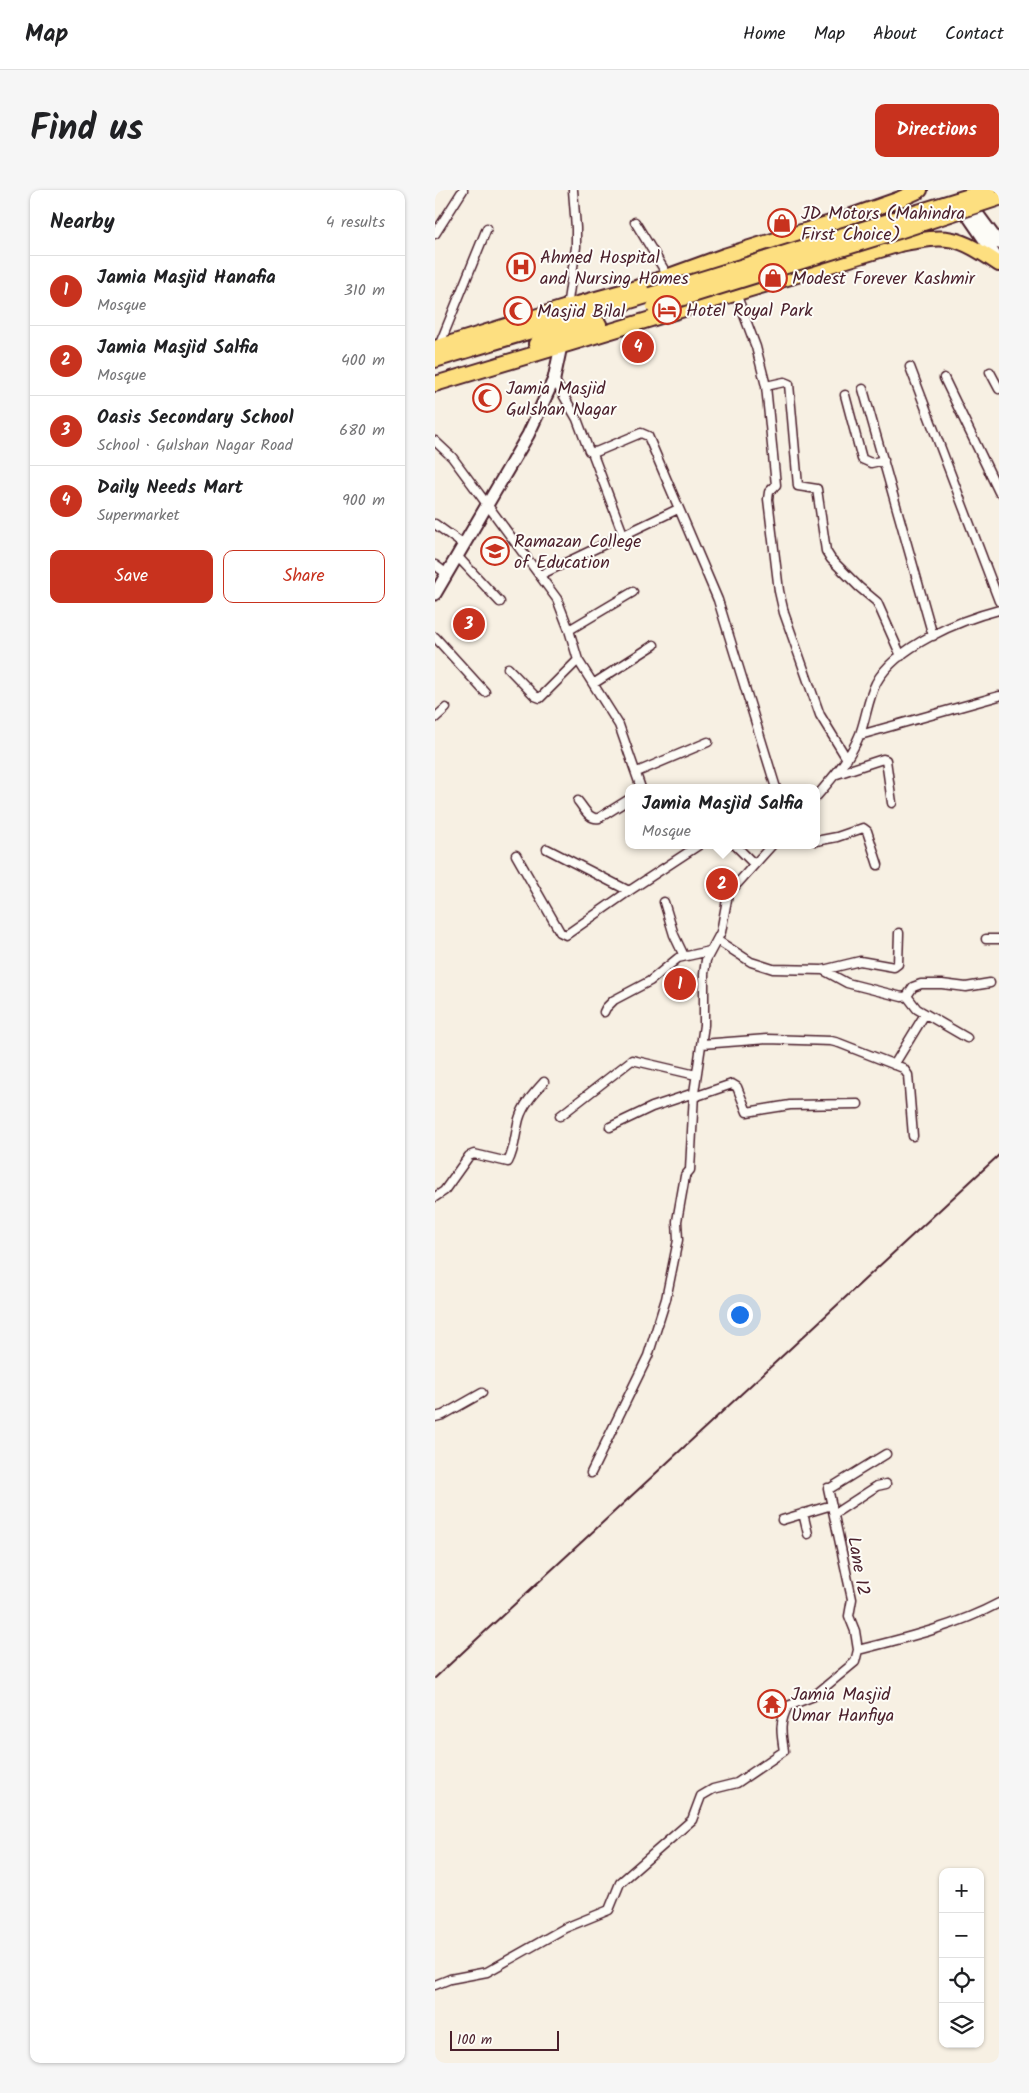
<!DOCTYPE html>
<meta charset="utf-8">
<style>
:root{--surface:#fff;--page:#f6f6f6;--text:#202124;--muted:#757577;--line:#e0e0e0;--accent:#c8321e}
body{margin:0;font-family:Kalam,sans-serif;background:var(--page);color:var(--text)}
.controls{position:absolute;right:15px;bottom:15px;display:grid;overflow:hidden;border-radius:10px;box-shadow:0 1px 4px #0004}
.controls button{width:45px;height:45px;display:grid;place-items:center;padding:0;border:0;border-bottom:1px solid var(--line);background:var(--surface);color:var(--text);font:25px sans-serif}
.scale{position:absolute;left:15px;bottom:12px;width:109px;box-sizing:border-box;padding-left:5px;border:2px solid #4a1f2b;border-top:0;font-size:14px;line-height:18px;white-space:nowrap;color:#4a1f2b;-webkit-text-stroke:4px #fdfcf7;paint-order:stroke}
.you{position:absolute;left:304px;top:1124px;width:18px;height:18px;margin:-12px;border:4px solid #fff;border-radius:50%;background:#1a73e8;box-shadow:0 0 0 8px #1a73e833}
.badge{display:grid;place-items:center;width:32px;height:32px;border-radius:50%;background:var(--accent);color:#fff;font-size:16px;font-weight:700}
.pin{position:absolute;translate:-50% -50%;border:2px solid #fff;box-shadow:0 1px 5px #0006}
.popup{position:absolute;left:190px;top:594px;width:195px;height:65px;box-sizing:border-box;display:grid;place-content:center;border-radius:10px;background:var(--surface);filter:drop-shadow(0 1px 4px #0005);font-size:16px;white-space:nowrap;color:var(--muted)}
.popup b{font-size:19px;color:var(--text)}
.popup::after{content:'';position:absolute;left:50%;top:100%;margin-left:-10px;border:10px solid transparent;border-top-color:var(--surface)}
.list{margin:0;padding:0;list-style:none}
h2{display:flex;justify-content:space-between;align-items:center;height:65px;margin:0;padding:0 20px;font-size:21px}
h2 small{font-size:16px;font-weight:400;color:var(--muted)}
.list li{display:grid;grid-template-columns:32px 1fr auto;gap:15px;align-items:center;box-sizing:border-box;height:70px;padding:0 20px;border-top:1px solid var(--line)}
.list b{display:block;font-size:19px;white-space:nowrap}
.list p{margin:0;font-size:16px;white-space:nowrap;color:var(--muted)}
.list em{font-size:16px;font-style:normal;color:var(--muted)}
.actions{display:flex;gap:10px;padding:15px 20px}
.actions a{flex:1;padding:11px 0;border:1px solid var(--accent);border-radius:10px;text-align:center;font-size:18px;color:var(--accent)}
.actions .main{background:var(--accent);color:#fff}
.icon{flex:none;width:28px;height:28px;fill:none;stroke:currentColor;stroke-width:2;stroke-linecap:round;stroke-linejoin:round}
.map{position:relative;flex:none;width:564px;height:1873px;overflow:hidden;border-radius:10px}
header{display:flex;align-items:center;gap:30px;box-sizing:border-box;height:70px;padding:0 25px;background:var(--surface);border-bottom:1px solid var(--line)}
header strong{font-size:24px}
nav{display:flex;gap:28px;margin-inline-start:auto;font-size:18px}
.intro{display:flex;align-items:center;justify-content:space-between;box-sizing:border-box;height:120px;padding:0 30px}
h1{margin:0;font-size:35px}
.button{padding:12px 22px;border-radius:10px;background:var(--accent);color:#fff;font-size:18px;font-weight:700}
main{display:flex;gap:30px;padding:0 30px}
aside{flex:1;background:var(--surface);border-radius:10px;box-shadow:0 1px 4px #0004}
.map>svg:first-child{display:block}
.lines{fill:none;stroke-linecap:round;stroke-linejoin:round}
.street-casing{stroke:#4a1f2b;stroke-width:11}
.secondary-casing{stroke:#4a1f2b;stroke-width:15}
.highway-casing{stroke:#4a1f2b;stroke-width:18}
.street{stroke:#fdfcf7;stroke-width:8}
.secondary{stroke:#fdfcf7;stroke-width:11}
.highway{stroke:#fddf80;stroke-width:14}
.rail{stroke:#4a1f2b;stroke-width:2}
.highway-bridge-casing{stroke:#4a1f2b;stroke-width:18;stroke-linecap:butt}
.highway-bridge{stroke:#fddf80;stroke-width:14}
.labels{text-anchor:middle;stroke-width:4;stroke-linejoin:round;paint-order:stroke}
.poi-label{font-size:18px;fill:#4a1f2b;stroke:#fdfcf7;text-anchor:start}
.street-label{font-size:18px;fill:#4a1f2b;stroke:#fdfcf7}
</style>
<header>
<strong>Map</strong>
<nav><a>Home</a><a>Map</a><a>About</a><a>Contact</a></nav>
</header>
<div class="intro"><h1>Find us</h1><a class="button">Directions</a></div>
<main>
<aside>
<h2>Nearby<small>4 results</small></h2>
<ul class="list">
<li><span class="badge">1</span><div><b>Jamia Masjid Hanafia</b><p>Mosque</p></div><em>310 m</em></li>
<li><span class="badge">2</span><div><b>Jamia Masjid Salfia</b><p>Mosque</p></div><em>400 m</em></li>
<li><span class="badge">3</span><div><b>Oasis Secondary School</b><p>School · Gulshan Nagar Road</p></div><em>680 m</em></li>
<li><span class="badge">4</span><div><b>Daily Needs Mart</b><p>Supermarket</p></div><em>900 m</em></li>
</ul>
<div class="actions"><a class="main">Save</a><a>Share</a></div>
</aside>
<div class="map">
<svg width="564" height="1873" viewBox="0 0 564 1873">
<rect width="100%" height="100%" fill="#f7f0e3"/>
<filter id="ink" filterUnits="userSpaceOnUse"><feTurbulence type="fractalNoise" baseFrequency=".02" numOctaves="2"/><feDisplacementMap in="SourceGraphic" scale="10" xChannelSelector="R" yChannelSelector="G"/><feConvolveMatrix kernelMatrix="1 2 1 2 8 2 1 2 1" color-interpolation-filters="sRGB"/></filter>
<g filter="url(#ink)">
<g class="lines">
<defs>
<path id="street" d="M 200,32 L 233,86
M 0,44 L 28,0
M 300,101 L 321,157 L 331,196 L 341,295 L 334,302 L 333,309 L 344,401 L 349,423 L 385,525 L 412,569
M 132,117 L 141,57 L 141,38 L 138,0
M 4,156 L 52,38
M 475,177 L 564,411
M 555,182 L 564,199
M 509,188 L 564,302
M 119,189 L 142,229 L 154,261 L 161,262 L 206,243 L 213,246 L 283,410 L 341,598
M 331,196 L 349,192 L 354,194 L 363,296 L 382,299 L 391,361 L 396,369 L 424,397 L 442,412 L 466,466
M 428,199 L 498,446
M 410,205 L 427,269 L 436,273 L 449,270
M 0,251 L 17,267 L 122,409 L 134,440 L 143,470 L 184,535 L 206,598
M 157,262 L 188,344
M 0,334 L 29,355
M 23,367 L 65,412
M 0,375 L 12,384
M 105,385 L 243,319
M 134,440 L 198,402
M 0,447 L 50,502
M 73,478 L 100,506 L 105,508 L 143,470
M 158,494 L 219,455
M 0,528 L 11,518
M 425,545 L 564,506
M 202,582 L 273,552
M 402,584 L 448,569 L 451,570 L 457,613
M 381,607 C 398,587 415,569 425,544 C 431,528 433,509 441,493 C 461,456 525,430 564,420
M 143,611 C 149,618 154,630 164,628 L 193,610
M 381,651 L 402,647 L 428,638 L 432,641 L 443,675
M 300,655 L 319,674
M 112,659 L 194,701
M 81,665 L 125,742 L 131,745 L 194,701 L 264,655
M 229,712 L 239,745 L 249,766
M 551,749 L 564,749
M 282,750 L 316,772 L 338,779 L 388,780 L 425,771 L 459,777 L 463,774 L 464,743
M 388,780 L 412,793 L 467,807 L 472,806 L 478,797 L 486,794 L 507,794 L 531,797 L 555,793
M 472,806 L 482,819 L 532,848
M 169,822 L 171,818 L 179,810 L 215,791 L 243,768 L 275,761
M 267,854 L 332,849 L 396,851 L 404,853 L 468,878 L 473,885 L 478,946
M 459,875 L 490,824
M 259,907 L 297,894 L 302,897 L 312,922 L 355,915 L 423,914
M 125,926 L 197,870 L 261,885
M 175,937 L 217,917 L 259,903
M 0,1007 L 9,1001 L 34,966 L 39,964 L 73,972 C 80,959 80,944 84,929 C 88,915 99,903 109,892
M 0,1227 L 8,1225 L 47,1203
M 156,1283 L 213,1166 L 231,1109 L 243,1050 L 242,1031 L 250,986 L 255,980 L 259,903 L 269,835 L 269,784 L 271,770 L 286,742 L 293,704 L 337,655
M 394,1299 L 451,1264
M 368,1323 L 373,1344
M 399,1324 L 442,1296 L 451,1294
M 347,1330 L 397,1315
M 423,1460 C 471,1448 521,1436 564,1413
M 0,1795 L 15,1789 L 52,1782 L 130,1738 L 174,1720 L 185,1693 L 257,1630 L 266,1606 L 278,1599 L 302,1593 L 349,1561 C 346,1543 344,1532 353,1516 L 379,1506 L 420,1472 L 423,1460 L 420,1441 L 414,1426 L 417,1409 L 393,1298"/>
<path id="secondary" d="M 538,18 L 564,53
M 529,20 L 564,71
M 0,404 L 93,245 L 119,189 L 126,156"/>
<path id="highway" d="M 101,154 L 164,134
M 0,158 L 132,117 L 201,98 L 289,66 L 408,29 L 465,9 L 485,0
M 0,170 L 215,105
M 0,194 L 465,54 C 514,44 522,46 564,74"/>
</defs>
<use href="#street" class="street-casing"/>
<use href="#secondary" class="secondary-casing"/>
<use href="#highway" class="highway-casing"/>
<use href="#street" class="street"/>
<use href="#secondary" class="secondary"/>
<use href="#highway" class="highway"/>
<path class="rail" d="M 0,1488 L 564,965"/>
<defs>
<path id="highway-bridge" d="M 215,105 L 554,0
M 219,117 L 464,41 L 564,8"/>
</defs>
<use href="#highway-bridge" class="highway-bridge-casing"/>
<use href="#highway-bridge" class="highway-bridge"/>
</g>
</g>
<defs>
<symbol id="shop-ring" viewBox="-11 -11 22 22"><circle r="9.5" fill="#fdfcf7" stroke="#c8321e" stroke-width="1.5"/><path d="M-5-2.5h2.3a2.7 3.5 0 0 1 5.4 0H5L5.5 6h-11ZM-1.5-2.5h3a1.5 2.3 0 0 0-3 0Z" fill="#c8321e"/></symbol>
<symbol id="hospital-ring" viewBox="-11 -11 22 22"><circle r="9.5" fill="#fdfcf7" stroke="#c8321e" stroke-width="1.5"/><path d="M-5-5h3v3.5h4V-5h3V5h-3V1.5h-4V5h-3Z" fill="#c8321e"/></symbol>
<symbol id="hotel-ring" viewBox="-11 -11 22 22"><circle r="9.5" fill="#fdfcf7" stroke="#c8321e" stroke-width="1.5"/><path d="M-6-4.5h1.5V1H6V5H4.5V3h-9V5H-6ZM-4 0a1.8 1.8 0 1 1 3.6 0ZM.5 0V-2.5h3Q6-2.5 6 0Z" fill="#c8321e"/></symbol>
<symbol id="mosque-ring" viewBox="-11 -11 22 22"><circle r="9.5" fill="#fdfcf7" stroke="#c8321e" stroke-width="1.5"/><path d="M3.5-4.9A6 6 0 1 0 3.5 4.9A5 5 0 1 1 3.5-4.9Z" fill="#c8321e"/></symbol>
<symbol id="university-ring" viewBox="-11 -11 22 22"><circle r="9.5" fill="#fdfcf7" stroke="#c8321e" stroke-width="1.5"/><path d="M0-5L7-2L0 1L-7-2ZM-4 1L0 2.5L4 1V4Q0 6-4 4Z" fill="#c8321e"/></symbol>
<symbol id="temple-ring" viewBox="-11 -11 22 22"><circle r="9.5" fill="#fdfcf7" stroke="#c8321e" stroke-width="1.5"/><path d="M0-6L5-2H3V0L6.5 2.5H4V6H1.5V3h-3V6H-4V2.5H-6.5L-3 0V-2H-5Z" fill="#c8321e"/></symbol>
</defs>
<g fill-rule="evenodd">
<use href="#shop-ring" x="331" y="17" width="32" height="32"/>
<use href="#hospital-ring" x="70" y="61" width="32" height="32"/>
<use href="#shop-ring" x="322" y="72" width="32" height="32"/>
<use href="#hotel-ring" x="216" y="104" width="32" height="32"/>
<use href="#mosque-ring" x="67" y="105" width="32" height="32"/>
<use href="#mosque-ring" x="36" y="192" width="32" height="32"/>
<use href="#university-ring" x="44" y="345" width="32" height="32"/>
<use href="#temple-ring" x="321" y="1498" width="32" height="32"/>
</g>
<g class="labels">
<g class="poi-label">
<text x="366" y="29">JD Motors (Mahindra<tspan x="366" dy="21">First Choice)</tspan></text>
<text x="105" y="73">Ahmed Hospital<tspan x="105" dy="21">and Nursing Homes</tspan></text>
<text x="357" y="94">Modest Forever Kashmir</text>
<text x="251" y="126">Hotel Royal Park</text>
<text x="102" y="127">Masjid Bilal</text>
<text x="71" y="204">Jamia Masjid<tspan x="71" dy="21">Gulshan Nagar</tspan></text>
<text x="79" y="357">Ramazan College<tspan x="79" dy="21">of Education</tspan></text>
<text x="356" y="1510">Jamia Masjid<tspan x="356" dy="21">Umar Hanfiya</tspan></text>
</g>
<g class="street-label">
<text transform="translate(424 1376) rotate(80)" y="6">Lane 12</text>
</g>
</g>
</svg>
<div class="controls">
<button>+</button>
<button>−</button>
<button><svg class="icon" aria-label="locate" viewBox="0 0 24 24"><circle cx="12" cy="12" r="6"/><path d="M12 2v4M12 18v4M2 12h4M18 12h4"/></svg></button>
<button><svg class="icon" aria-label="layers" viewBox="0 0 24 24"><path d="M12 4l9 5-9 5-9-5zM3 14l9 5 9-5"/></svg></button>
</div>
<div class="scale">100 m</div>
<div class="you"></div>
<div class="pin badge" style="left:245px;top:794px">1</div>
<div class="pin badge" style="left:287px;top:694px">2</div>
<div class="popup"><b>Jamia Masjid Salfia</b>Mosque</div>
<div class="pin badge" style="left:34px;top:434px">3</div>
<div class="pin badge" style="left:203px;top:157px">4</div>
</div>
</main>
